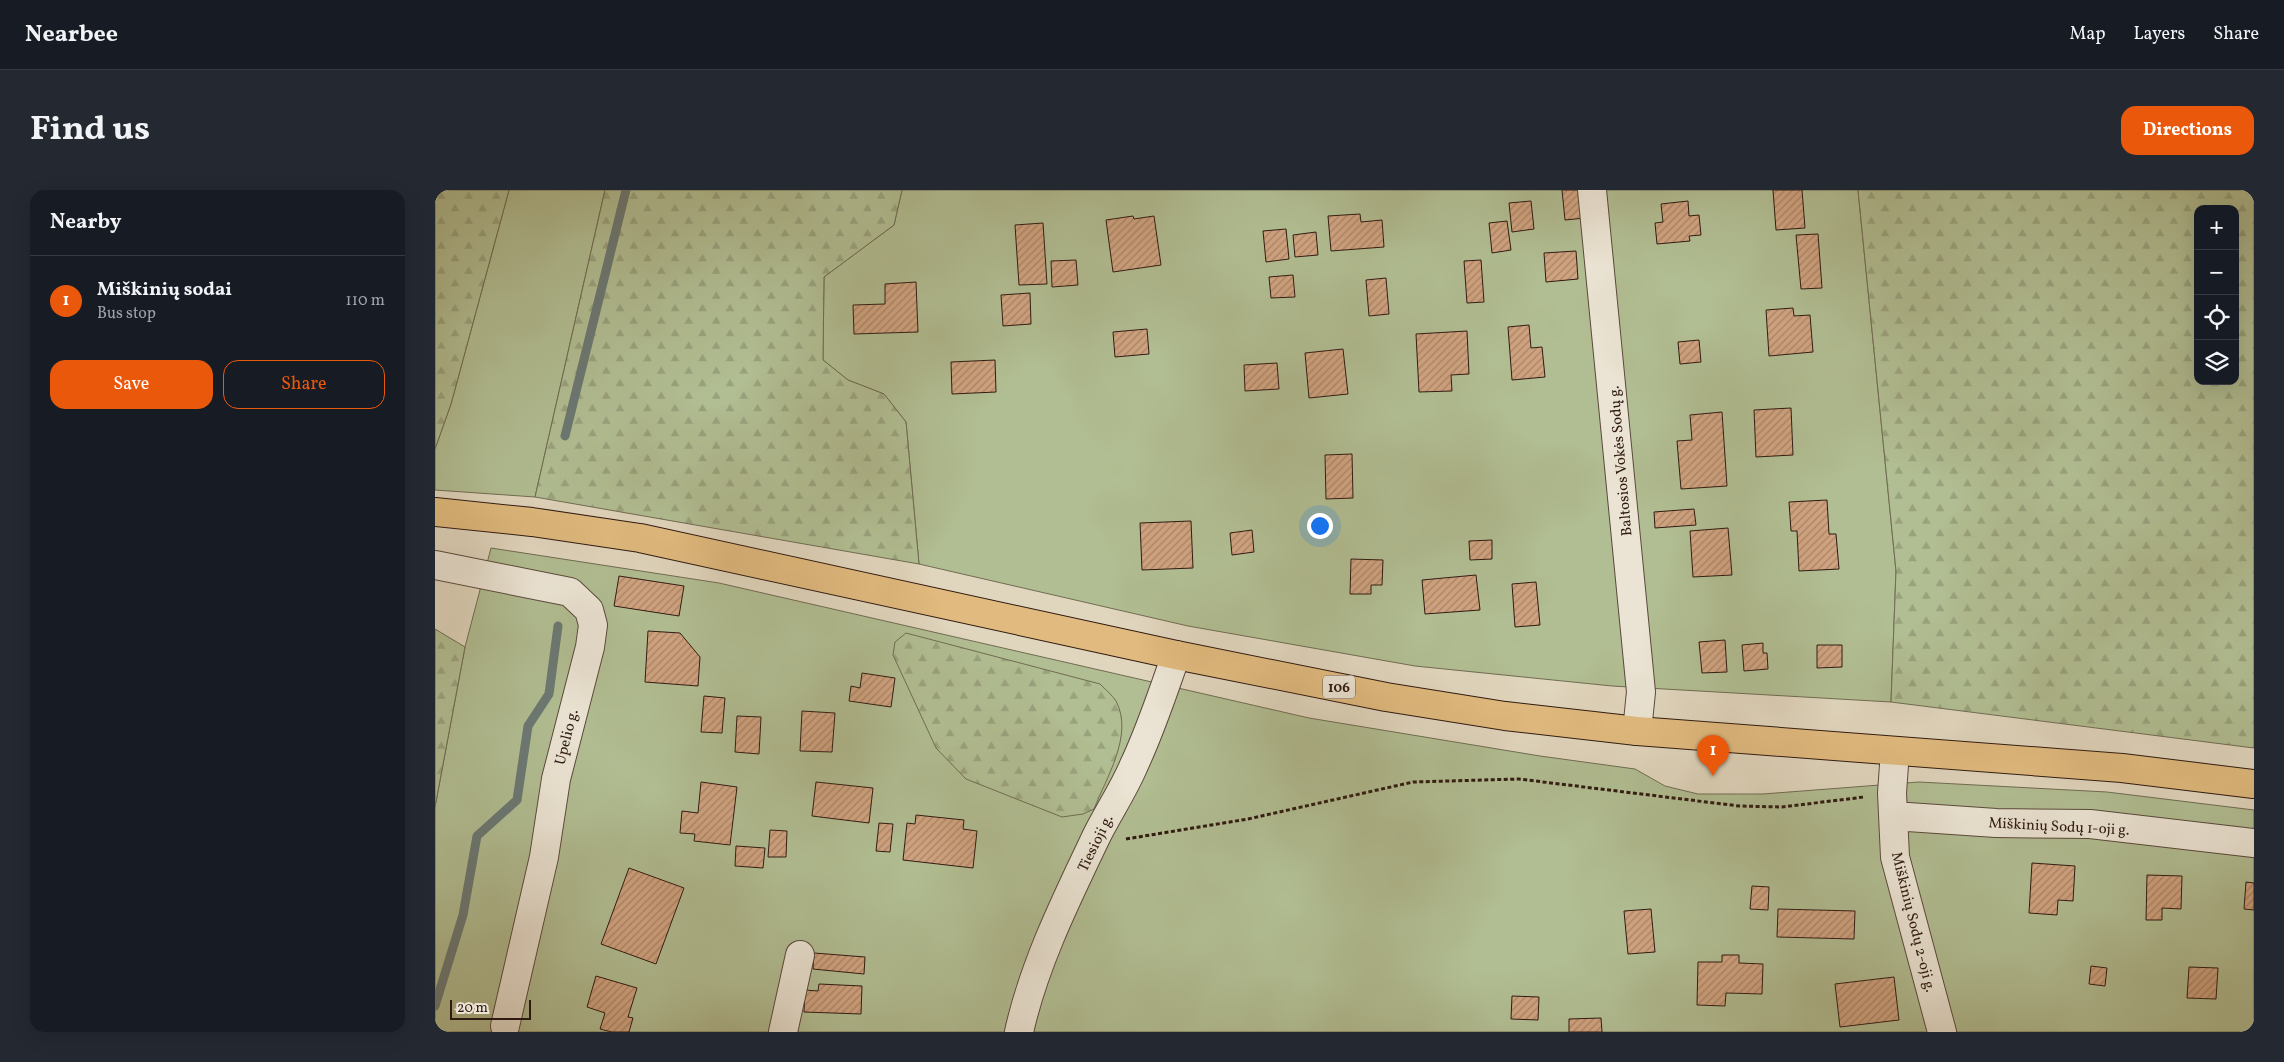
<!DOCTYPE html>
<meta charset="utf-8">
<style>
:root{--surface:#171b24;--page:#242831;--text:#f1f3f6;--muted:#9ea1a6;--line:#363941;--accent:#ea580c}
body{margin:0;font-family:Vollkorn,serif;background:var(--page);color:var(--text)}
.controls{position:absolute;right:15px;top:15px;display:grid;overflow:hidden;border-radius:10px;box-shadow:0 5px 20px #0002}
.controls button{width:45px;height:45px;display:grid;place-items:center;padding:0;border:0;border-bottom:1px solid var(--line);background:var(--surface);color:var(--text);font:25px sans-serif}
.scale{position:absolute;left:15px;bottom:12px;width:81px;box-sizing:border-box;padding-left:5px;border:2px solid #2f1a11;border-top:0;font-size:14px;line-height:18px;white-space:nowrap;color:#2f1a11;-webkit-text-stroke:4px #ebe4d4;paint-order:stroke}
.you{position:absolute;left:884px;top:335px;width:18px;height:18px;margin:-12px;border:4px solid #fff;border-radius:50%;background:#1a73e8;box-shadow:0 0 0 8px #1a73e833}
.badge{display:grid;place-items:center;width:32px;height:32px;border-radius:50%;background:var(--accent);color:#fff;font-size:16px;font-weight:700}
.pin{position:absolute;translate:-50% -41px;filter:drop-shadow(0 1px 2px #0008)}
.pin::after{content:'';position:absolute;top:26px;width:18px;height:15px;background:inherit;clip-path:polygon(0 0,100% 0,50% 100%)}
.list{margin:0;padding:0;list-style:none}
h2{display:flex;justify-content:space-between;align-items:center;height:65px;margin:0;padding:0 20px;font-size:21px}
h2 small{font-size:16px;font-weight:400;color:var(--muted)}
.list li{display:grid;grid-template-columns:32px 1fr auto;gap:15px;align-items:center;box-sizing:border-box;height:90px;padding:0 20px;border-top:1px solid var(--line)}
.list b{display:block;font-size:19px;white-space:nowrap}
.list p{margin:0;font-size:16px;white-space:nowrap;color:var(--muted)}
.list em{font-size:16px;font-style:normal;color:var(--muted)}
.actions{display:flex;gap:10px;padding:15px 20px}
.actions a{flex:1;padding:11px 0;border:1px solid var(--accent);border-radius:15px;text-align:center;font-size:18px;color:var(--accent)}
.actions .main{background:var(--accent);color:#fff}
.icon{flex:none;width:28px;height:28px;fill:none;stroke:currentColor;stroke-width:2;stroke-linecap:round;stroke-linejoin:round}
.map{position:relative;flex:none;width:1819px;height:842px;overflow:hidden;border-radius:15px}
header{display:flex;align-items:center;gap:30px;box-sizing:border-box;height:70px;padding:0 25px;background:var(--surface);border-bottom:1px solid var(--line)}
header strong{font-size:24px}
nav{display:flex;gap:28px;margin-inline-start:auto;font-size:18px}
.intro{display:flex;align-items:center;justify-content:space-between;box-sizing:border-box;height:120px;padding:0 30px}
h1{margin:0;font-size:35px}
.button{padding:12px 22px;border-radius:15px;background:var(--accent);color:#fff;font-size:18px;font-weight:700}
main{display:flex;gap:30px;padding:0 30px}
aside{flex:1;background:var(--surface);border-radius:15px;box-shadow:0 5px 20px #0002}
.map>svg:first-child{display:block}
.green{fill:#b1bd92;stroke:#706c52}
.forest{fill:url(#forest-firs);stroke:#706c52;fill-rule:evenodd}
.lines{fill:none;stroke-linecap:round;stroke-linejoin:round}
.stream{stroke:#6c7974;stroke-width:9}
.building{fill:url(#building-hatch);stroke:#2f1a11}
.minor-casing{stroke:#5b493c;stroke-width:30}
.primary-casing{stroke:#2f1a11;stroke-width:30}
.path{stroke:#2f1a11;stroke-width:3;stroke-dasharray:4 2.5;stroke-linecap:butt}
.minor{stroke:#ebe4d4;stroke-width:28}
.primary{stroke:#e0ba7e;stroke-width:28}
.labels{text-anchor:middle;stroke-width:4.5;stroke-linejoin:round;paint-order:stroke}
.shield{fill:#ebe4d4;stroke:#67574c;stroke-width:1}
.shield-label{font-size:14px;font-weight:bold;fill:#2f1a11}
.street-label{font-size:15px;fill:#2f1a11;stroke:#ebe4d4}
</style>
<header>
<strong>Nearbee</strong>
<nav><a>Map</a><a>Layers</a><a>Share</a></nav>
</header>
<div class="intro"><h1>Find us</h1><a class="button">Directions</a></div>
<main>
<aside>
<h2>Nearby<small></small></h2>
<ul class="list">
<li><span class="badge">1</span><div><b>Miškinių sodai</b><p>Bus stop</p></div><em>110 m</em></li>
</ul>
<div class="actions"><a class="main">Save</a><a>Share</a></div>
</aside>
<div class="map">
<svg width="1819" height="842" viewBox="0 0 1819 842">
<defs>
<pattern id="forest-firs" width="22" height="20" patternUnits="userSpaceOnUse" patternTransform="scale(1.25)"><rect width="22" height="20" fill="#b1bd92"/><path d="M5 1l3.5 6h-7zM16 11l3.5 6h-7z" fill="#99a27d"/></pattern>
<pattern id="building-hatch" width="6" height="6" patternUnits="userSpaceOnUse" patternTransform="scale(1.25)"><rect width="6" height="6" fill="#d0a380"/><path d="M-1 1l2-2M0 6l6-6M5 7l2-2" fill="none" stroke="#a98467"/></pattern>
</defs>
<rect width="100%" height="100%" fill="#e0d5bd"/>
<filter id="stains"><feTurbulence type="fractalNoise" baseFrequency=".004" numOctaves="4"/><feColorMatrix values="0 0 0 0 .2 0 0 0 0 .09 0 0 0 0 .02 0 0 0 .5 -.17"/></filter>
<radialGradient id="worn" r=".72"><stop offset=".6" stop-color="#630" stop-opacity="0"/><stop offset="1" stop-color="#630" stop-opacity=".3"/></radialGradient>
<path class="green" d="M 74,0 L 170,0 L 100,307 L 0,300 L 0,259 L 16,214 Z
M 467,0 L 1423,0 L 1461,381 L 1456,512 L 1177,496 L 980,476 L 753,436 L 484,374 L 471,232 L 449,204 L 413,190 L 388,170 L 389,87 L 459,35 Z
M 56,358 L 284,393 L 874,528 L 1105,566 L 1200,579 L 1230,596 L 1263,604 L 1328,604 L 1484,592 L 1672,602 L 1819,620 L 1819,842 L 0,842 L 0,617 L 30,457 Z"/>
<path class="forest" d="M 0,0 L 74,0 L 16,214 L 0,259 Z
M 170,0 L 467,0 L 459,35 L 389,87 L 388,170 L 413,190 L 449,204 L 471,232 L 484,374 L 100,307 Z
M 1423,0 L 1819,0 L 1819,558 L 1456,512 L 1461,381 ZM 1763,19 L 1800,19 L 1800,191 L 1763,191 Z
M 0,439 L 30,457 L 0,617 Z
M 471,443 L 665,494 C 670,499 677,505 681,511 C 699,545 671,588 659,619 L 648,624 L 627,627 L 531,589 L 501,558 L 458,465 L 460,452 Z"/>
<g class="lines">
<path class="stream" d="M 130,246 L 191,0
M 0,816 L 28,725 L 42,646 L 82,610 L 93,536 L 114,504 L 123,436"/>
</g>
<path class="building" d="M 1127,0 L 1147,0 L 1150,28 L 1130,30 Z
M 1338,0 L 1367,0 L 1370,38 L 1341,40 Z
M 1096,11 L 1099,39 L 1077,42 L 1074,13 Z
M 1253,11 L 1254,26 L 1264,25 L 1266,45 L 1254,46 L 1255,51 L 1222,54 L 1220,33 L 1228,32 L 1226,14 Z
M 925,24 L 926,32 L 947,30 L 949,57 L 896,61 L 893,26 Z
M 698,26 L 699,29 L 719,26 L 726,75 L 678,82 L 671,30 Z
M 1072,31 L 1076,60 L 1057,63 L 1054,33 Z
M 608,33 L 612,94 L 584,95 L 580,35 Z
M 851,39 L 854,69 L 831,72 L 828,41 Z
M 881,42 L 883,65 L 860,67 L 858,45 Z
M 1383,44 L 1387,98 L 1366,99 L 1361,45 Z
M 1141,61 L 1143,89 L 1111,92 L 1109,63 Z
M 641,70 L 643,95 L 617,97 L 616,71 Z
M 1046,70 L 1049,112 L 1032,113 L 1029,71 Z
M 858,85 L 860,107 L 836,108 L 834,87 Z
M 951,88 L 954,124 L 934,126 L 931,90 Z
M 481,92 L 483,142 L 419,144 L 418,115 L 450,114 L 450,94 Z
M 595,103 L 596,134 L 568,136 L 566,105 Z
M 1358,118 L 1359,126 L 1375,125 L 1378,162 L 1334,166 L 1331,120 Z
M 1094,135 L 1096,158 L 1107,157 L 1110,187 L 1077,190 L 1073,137 Z
M 712,139 L 714,164 L 680,167 L 678,142 Z
M 1032,141 L 1034,184 L 1016,185 L 1017,201 L 984,202 L 981,144 Z
M 1264,150 L 1266,172 L 1245,174 L 1243,152 Z
M 908,159 L 913,204 L 874,208 L 870,163 Z
M 560,170 L 561,202 L 517,204 L 516,172 Z
M 842,173 L 844,199 L 810,201 L 809,175 Z
M 1356,218 L 1358,265 L 1321,267 L 1319,220 Z
M 1287,222 L 1292,296 L 1246,299 L 1242,251 L 1257,250 L 1255,225 Z
M 917,264 L 918,308 L 891,309 L 890,265 Z
M 1392,310 L 1394,344 L 1401,344 L 1404,379 L 1364,381 L 1362,341 L 1356,341 L 1354,312 Z
M 1259,319 L 1261,335 L 1220,338 L 1219,322 Z
M 756,331 L 758,378 L 707,380 L 705,333 Z
M 1293,338 L 1297,385 L 1258,387 L 1255,341 Z
M 817,340 L 819,362 L 797,365 L 795,343 Z
M 1057,350 L 1057,369 L 1035,370 L 1034,351 Z
M 916,369 L 948,370 L 947,395 L 936,395 L 936,404 L 915,404 Z
M 1041,385 L 1045,420 L 990,424 L 987,390 Z
M 184,386 L 249,396 L 244,426 L 179,416 Z
M 1101,392 L 1105,435 L 1080,437 L 1077,394 Z
M 213,441 L 245,443 L 265,467 L 263,496 L 210,492 Z
M 1290,450 L 1292,482 L 1267,483 L 1264,452 Z
M 1328,453 L 1328,463 L 1332,463 L 1333,479 L 1309,481 L 1307,455 Z
M 1382,455 L 1407,455 L 1407,477 L 1382,478 Z
M 427,483 L 460,488 L 456,517 L 414,511 L 416,496 L 425,498 Z
M 269,506 L 290,508 L 287,543 L 266,542 Z
M 367,521 L 400,523 L 397,562 L 365,561 Z
M 302,526 L 326,527 L 324,564 L 300,562 Z
M 266,592 L 302,597 L 295,655 L 259,651 L 260,644 L 245,643 L 247,621 L 263,623 Z
M 381,592 L 438,598 L 434,633 L 377,626 Z
M 481,625 L 529,630 L 528,639 L 542,641 L 538,678 L 468,670 L 472,633 L 480,634 Z
M 444,633 L 458,634 L 455,662 L 441,661 Z
M 335,640 L 352,641 L 351,667 L 333,667 Z
M 301,656 L 330,658 L 328,678 L 300,676 Z
M 1597,673 L 1640,676 L 1638,711 L 1623,710 L 1622,725 L 1594,723 Z
M 194,678 L 249,698 L 221,774 L 166,754 Z
M 1712,685 L 1747,686 L 1746,719 L 1727,718 L 1727,730 L 1711,730 Z
M 1811,692 L 1819,693 L 1819,720 L 1809,719 Z
M 1317,696 L 1334,697 L 1333,720 L 1315,719 Z
M 1216,719 L 1220,762 L 1193,764 L 1189,721 Z
M 1343,719 L 1420,721 L 1419,749 L 1342,747 Z
M 379,763 L 430,767 L 429,784 L 378,779 Z
M 1287,765 L 1304,765 L 1304,773 L 1328,774 L 1327,804 L 1291,803 L 1290,816 L 1262,815 L 1263,772 L 1287,772 Z
M 1656,776 L 1672,778 L 1670,796 L 1654,794 Z
M 1754,777 L 1783,778 L 1781,809 L 1752,808 Z
M 161,786 L 202,798 L 193,827 L 198,828 L 194,842 L 177,842 L 165,839 L 170,823 L 152,817 Z
M 1459,787 L 1464,830 L 1405,837 L 1400,794 Z
M 384,794 L 427,796 L 426,824 L 369,822 L 370,800 L 383,801 Z
M 1077,806 L 1104,807 L 1103,830 L 1076,829 Z
M 1166,828 L 1167,842 L 1134,842 L 1134,829 Z"/>
<g class="lines">
<defs>
<path id="minor" d="M 1157,0 L 1206,502 L 1202,541
M 0,375 L 135,402 L 154,420 L 158,435 L 155,457 L 121,589 L 109,667 L 70,836
M 1460,561 L 1457,603 L 1460,667 L 1507,842
M 1458,626 L 1561,633 L 1655,634 L 1819,653
M 348,842 L 365,765
M 584,842 C 599,774 632,708 662,645 C 674,621 689,599 699,575 C 716,539 728,502 741,465"/>
<path id="primary" d="M 0,322 L 97,332 L 205,348 L 741,465 L 951,507 L 1070,526 L 1202,541 L 1687,578 L 1819,594"/>
</defs>
<use href="#minor" class="minor-casing"/>
<use href="#primary" class="primary-casing"/>
<path class="path" d="M 691,649 L 813,629 L 978,592 L 1084,589 L 1304,616 L 1347,617 L 1429,607"/>
<use href="#minor" class="minor"/>
<use href="#primary" class="primary"/>
</g>
<g class="labels">
<rect class="shield" x="888" y="485.5" width="32" height="23" rx="4"/>
<g class="shield-label">
<text x="904" y="502">106</text>
</g>
<g class="street-label">
<text transform="translate(1185 271) rotate(-95)" y="5">Baltosios Vokės Sodų g.</text>
<text transform="translate(131 547) rotate(-76)" y="5">Upelio g.</text>
<text transform="translate(1624 636) rotate(3)" y="5">Miškinių Sodų 1-oji g.</text>
<text transform="translate(660 653) rotate(-64)" y="5">Tiesioji g.</text>
<text transform="translate(1479 732) rotate(76)" y="5">Miškinių Sodų 2-oji g.</text>
</g>
</g>
<rect width="100%" height="100%" filter="url(#stains)"/>
<rect width="100%" height="100%" fill="url(#worn)"/>
</svg>
<div class="controls">
<button>+</button>
<button>−</button>
<button><svg class="icon" aria-label="locate" viewBox="0 0 24 24"><circle cx="12" cy="12" r="6"/><path d="M12 2v4M12 18v4M2 12h4M18 12h4"/></svg></button>
<button><svg class="icon" aria-label="layers" viewBox="0 0 24 24"><path d="M12 4l9 5-9 5-9-5zM3 14l9 5 9-5"/></svg></button>
</div>
<div class="scale">20 m</div>
<div class="you"></div>
<div class="pin badge" style="left:1278px;top:586px">1</div>
</div>
</main>
